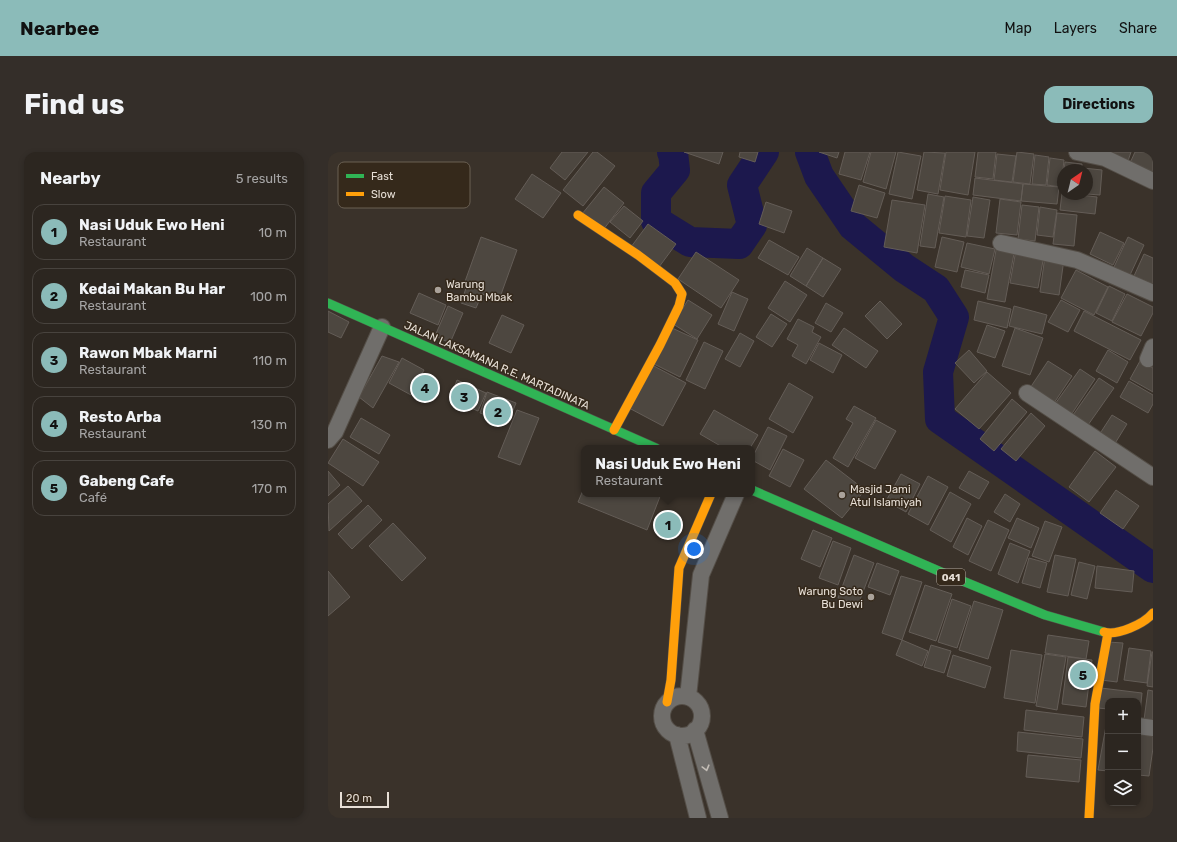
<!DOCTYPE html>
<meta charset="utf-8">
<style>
:root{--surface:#2c2620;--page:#342e29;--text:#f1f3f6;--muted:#a6a5a5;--line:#48433e;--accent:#8bbbb9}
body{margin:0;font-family:Rubik,sans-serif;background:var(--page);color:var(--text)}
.controls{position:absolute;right:12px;bottom:12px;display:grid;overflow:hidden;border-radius:8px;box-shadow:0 2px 6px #0003}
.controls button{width:36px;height:36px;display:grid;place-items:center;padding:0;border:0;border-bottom:1px solid var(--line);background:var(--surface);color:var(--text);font:20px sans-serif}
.compass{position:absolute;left:729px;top:12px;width:36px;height:36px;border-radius:50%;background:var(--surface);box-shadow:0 2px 6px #0003;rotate:35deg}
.scale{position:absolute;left:12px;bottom:10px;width:49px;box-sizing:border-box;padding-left:4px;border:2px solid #e7dfd6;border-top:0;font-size:11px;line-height:14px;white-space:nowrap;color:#e7dfd6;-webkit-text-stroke:3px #35291b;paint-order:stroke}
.you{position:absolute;left:366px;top:397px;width:14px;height:14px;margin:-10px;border:3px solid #fff;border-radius:50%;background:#1a73e8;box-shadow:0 0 0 6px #1a73e833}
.badge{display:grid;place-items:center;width:26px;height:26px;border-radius:50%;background:var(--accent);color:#111;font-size:13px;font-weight:700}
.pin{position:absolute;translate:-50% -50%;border:2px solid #fff;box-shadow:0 1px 4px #0006}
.popup{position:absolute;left:253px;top:293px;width:174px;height:52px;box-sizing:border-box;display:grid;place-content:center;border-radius:8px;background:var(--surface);filter:drop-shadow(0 1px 3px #0005);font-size:13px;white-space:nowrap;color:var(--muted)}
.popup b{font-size:15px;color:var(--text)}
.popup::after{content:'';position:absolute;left:50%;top:100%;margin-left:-8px;border:8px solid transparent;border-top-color:var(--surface)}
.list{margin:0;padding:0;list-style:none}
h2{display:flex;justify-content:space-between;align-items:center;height:52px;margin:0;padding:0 16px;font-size:17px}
h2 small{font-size:13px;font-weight:400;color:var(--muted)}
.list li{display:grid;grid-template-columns:26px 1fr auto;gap:12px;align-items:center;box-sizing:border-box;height:56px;margin:0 8px 8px;padding:0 8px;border:1px solid var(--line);border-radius:12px}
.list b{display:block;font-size:15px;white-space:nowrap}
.list p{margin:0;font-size:13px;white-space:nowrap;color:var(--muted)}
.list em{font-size:13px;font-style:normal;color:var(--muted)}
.icon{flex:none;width:22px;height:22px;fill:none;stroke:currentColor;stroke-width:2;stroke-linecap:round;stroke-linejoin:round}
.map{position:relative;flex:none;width:825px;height:666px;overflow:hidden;border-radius:12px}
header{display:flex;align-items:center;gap:24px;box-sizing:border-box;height:56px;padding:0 20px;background:var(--accent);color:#111}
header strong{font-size:19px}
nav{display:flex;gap:22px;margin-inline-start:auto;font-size:14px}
.intro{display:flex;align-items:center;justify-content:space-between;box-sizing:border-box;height:96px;padding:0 24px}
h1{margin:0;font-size:28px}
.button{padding:10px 18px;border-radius:12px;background:var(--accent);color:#111;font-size:14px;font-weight:700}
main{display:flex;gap:24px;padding:0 24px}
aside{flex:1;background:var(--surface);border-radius:12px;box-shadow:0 2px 6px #0003}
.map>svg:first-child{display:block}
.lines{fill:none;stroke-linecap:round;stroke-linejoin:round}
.river{stroke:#1c184d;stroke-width:30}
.building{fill:#4d4740;stroke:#645d57}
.street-casing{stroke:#544e47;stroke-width:18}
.fast-casing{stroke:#544e47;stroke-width:10}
.slow-casing{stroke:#544e47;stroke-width:10}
.street{stroke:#706e6b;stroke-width:16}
.fast{stroke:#30b455;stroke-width:9}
.slow{stroke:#ff9f0a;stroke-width:9}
.oneway{stroke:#c3bdb6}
.poi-dot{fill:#aaa29a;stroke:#35291b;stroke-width:1.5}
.labels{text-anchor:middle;stroke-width:3;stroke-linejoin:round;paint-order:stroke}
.shield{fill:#35291b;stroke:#b2a89e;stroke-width:1}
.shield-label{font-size:10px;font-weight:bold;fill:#e7dfd6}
.poi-label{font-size:11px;fill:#e7dfd6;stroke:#35291b;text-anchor:start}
.street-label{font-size:11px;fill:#e7dfd6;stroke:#35291b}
.key{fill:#35291b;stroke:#6a6053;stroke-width:1}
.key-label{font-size:11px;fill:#e7dfd6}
</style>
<header>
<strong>Nearbee</strong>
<nav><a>Map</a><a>Layers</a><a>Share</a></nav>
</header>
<div class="intro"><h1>Find us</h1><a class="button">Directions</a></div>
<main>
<aside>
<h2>Nearby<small>5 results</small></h2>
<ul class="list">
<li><span class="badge">1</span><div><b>Nasi Uduk Ewo Heni</b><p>Restaurant</p></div><em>10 m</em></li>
<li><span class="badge">2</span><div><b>Kedai Makan Bu Har</b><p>Restaurant</p></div><em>100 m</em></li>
<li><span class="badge">3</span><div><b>Rawon Mbak Marni</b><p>Restaurant</p></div><em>110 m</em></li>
<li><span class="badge">4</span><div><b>Resto Arba</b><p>Restaurant</p></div><em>130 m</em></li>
<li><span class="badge">5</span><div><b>Gabeng Cafe</b><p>Café</p></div><em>170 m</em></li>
</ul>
</aside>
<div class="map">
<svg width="825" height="666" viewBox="0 0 825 666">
<rect width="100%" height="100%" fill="#3a322a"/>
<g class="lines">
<path class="river" d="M 344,0 L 345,1 L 347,18 L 328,41 L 328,69 L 362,90 L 411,92 L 424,73 L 414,33 L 436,0
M 482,0 L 491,24 L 525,74 L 576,116 L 608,137 L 626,165 L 610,220 L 612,267 L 825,416"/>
</g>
<path class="building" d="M 234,0 L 260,0 L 237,28 L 222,16 Z
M 265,0 L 269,0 L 287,14 L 255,54 L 235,38 Z
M 356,0 L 395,0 L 391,12 Z
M 412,0 L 430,0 L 427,10 L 411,5 Z
M 491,0 L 511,0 L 509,6 Z
M 517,0 L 542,0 L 533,28 L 511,22 Z
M 543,0 L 568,0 L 558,37 L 535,30 Z
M 570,0 L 593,4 L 584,47 L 561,42 Z
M 596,0 L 617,1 L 610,42 L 589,38 Z
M 618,0 L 647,0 L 640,43 L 612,38 Z
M 650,0 L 668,0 L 665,27 L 647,25 Z
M 689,0 L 706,2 L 702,32 L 685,30 Z
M 778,0 L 803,0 L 800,9 Z
M 807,0 L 825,0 L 825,21 L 802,11 Z
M 669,2 L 688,4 L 684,30 L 666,28 Z
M 707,3 L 721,5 L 718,33 L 704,32 Z
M 722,6 L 736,8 L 733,35 L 719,33 Z
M 737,10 L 754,12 L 754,18 L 736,18 Z
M 755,16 L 774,18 L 772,43 L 759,42 L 759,18 L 755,18 Z
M 204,22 L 233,41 L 215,66 L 187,47 Z
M 647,26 L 695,32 L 693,49 L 645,43 Z
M 695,32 L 731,35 L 729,52 L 693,49 Z
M 531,33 L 557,41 L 549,66 L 523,59 Z
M 276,35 L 296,51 L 275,78 L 254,62 Z
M 734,41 L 769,45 L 767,62 L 732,58 Z
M 600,42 L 616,45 L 607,96 L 592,94 Z
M 617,44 L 643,48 L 638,85 L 611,81 Z
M 645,45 L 662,48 L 656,86 L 639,84 Z
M 672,47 L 693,50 L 689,83 L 668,81 Z
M 564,48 L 597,53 L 589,101 L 556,95 Z
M 438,50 L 464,59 L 456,81 L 431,72 Z
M 694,53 L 711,55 L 707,89 L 690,87 Z
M 296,54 L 315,69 L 302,86 L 282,70 Z
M 712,55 L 729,58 L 725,85 L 709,83 Z
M 729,61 L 749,63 L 746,94 L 725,92 Z
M 320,72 L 348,92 L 331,115 L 303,95 Z
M 772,80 L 796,91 L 785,113 L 762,102 Z
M 153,85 L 189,98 L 171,148 L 154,142 L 148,156 L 133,151 L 138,136 L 135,135 Z
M 614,85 L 636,90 L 629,120 L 607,115 Z
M 800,85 L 816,93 L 802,123 L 786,115 Z
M 441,88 L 471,105 L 460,123 L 430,106 Z
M 639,91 L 667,97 L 661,122 L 633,115 Z
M 669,93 L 687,96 L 677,150 L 659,147 Z
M 479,96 L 495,106 L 478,134 L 462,124 Z
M 688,98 L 716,103 L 710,136 L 682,131 Z
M 368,100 L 411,128 L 393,156 L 350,127 Z
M 816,102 L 825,106 L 825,133 L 806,124 Z
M 717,104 L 736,107 L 731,143 L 712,140 Z
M 495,106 L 513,117 L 495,145 L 478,134 Z
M 637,118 L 661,123 L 657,141 L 633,135 Z
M 748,118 L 780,135 L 766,163 L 733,146 Z
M 457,129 L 479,143 L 462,170 L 440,156 Z
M 781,134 L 797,142 L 784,169 L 768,161 Z
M 404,140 L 420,147 L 406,179 L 390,172 Z
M 91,141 L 118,153 L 110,173 L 82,161 Z
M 799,142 L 825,155 L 825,161 L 813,184 L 784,170 Z
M 360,148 L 384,163 L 369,187 L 345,172 Z
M 733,148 L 752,158 L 740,180 L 720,170 Z
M 552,149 L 574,172 L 559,187 L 537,164 Z
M 650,149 L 683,157 L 679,176 L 646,168 Z
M 498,151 L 515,161 L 503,180 L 487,171 Z
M 120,154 L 135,161 L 122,191 L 107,184 Z
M 686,154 L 719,163 L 714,182 L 681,174 Z
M 0,159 L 21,170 L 13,186 L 0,180 Z
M 756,159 L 813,188 L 802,208 L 746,179 Z
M 443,162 L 459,172 L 444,195 L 428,185 Z
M 174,163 L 196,173 L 183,201 L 161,191 Z
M 470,167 L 486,175 L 484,180 L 493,185 L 478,212 L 464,204 L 470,193 L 459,187 Z
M 659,173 L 677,179 L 667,206 L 649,200 Z
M 344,176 L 370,188 L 352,225 L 326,212 Z
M 516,176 L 550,199 L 538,216 L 504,193 Z
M 687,176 L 715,186 L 702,223 L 674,214 Z
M 412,181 L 426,189 L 412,215 L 397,207 Z
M 376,190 L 395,199 L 377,237 L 358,228 Z
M 491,191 L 514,203 L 505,221 L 482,208 Z
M 641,198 L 659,219 L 646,231 L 627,211 Z
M 780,198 L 800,210 L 789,231 L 768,219 Z
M 54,204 L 71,210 L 45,256 L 31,245 Z
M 74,206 L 96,218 L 83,243 L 61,231 Z
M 720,209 L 744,224 L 724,254 L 700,239 Z
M 812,209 L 825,216 L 825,240 L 802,227 Z
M 324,213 L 358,231 L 335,274 L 301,256 Z
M 752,217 L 767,227 L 743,263 L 727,252 Z
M 659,220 L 683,241 L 651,277 L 627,257 Z
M 771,226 L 786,236 L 760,273 L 745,263 Z
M 129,228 L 158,241 L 150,259 L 122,247 Z
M 801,229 L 825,243 L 825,252 L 820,261 L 792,245 Z
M 461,231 L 485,245 L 465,281 L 441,267 Z
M 159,240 L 188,251 L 180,271 L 152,261 Z
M 684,247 L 699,260 L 666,299 L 652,287 Z
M 526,254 L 548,266 L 520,315 L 505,306 L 525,271 L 518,267 Z
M 189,258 L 211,266 L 192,313 L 170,305 Z
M 386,258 L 430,283 L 422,296 L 396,296 L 372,282 Z
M 703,261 L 717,274 L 688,309 L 673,297 Z
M 784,263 L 799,272 L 786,293 L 771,283 Z
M 33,266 L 62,283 L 51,302 L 22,285 Z
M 548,268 L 568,279 L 547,317 L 527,306 Z
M 440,275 L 459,284 L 442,318 L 424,308 L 424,306 Z
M 15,287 L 51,310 L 35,334 L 0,311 Z
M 455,297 L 476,308 L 462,335 L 441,324 Z
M 767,299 L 788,315 L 761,350 L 741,335 Z
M 498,308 L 537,338 L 514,366 L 476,337 Z
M 0,319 L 12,333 L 0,344 Z
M 641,319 L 661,330 L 651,347 L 631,336 Z
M 573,322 L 592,332 L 578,360 L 558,349 Z
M 600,324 L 620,335 L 600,373 L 580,362 Z
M 20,334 L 34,349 L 1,379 L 0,352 Z
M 256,336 L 256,342 L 333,342 L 319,378 L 250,350 Z
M 788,338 L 811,354 L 795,377 L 772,361 Z
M 622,340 L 643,352 L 623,390 L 602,378 Z
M 677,342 L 692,352 L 682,370 L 666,360 Z
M 40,353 L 54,368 L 24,397 L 10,382 Z
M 639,366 L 654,374 L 640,403 L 625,395 Z
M 689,366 L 711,376 L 703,396 L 680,386 Z
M 660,368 L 681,378 L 663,419 L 641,409 Z
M 717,369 L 734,375 L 721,410 L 704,404 Z
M 65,371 L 98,406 L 74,429 L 41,394 Z
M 485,378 L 504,386 L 492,415 L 473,407 Z
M 505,389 L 523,396 L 510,433 L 491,426 Z
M 682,391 L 702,399 L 690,431 L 670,422 Z
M 526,403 L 546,411 L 530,453 L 510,446 Z
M 727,403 L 748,407 L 740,444 L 719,440 Z
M 701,406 L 719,411 L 712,436 L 694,431 Z
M 751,410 L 767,414 L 759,447 L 743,443 Z
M 549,411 L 571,419 L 562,443 L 540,435 Z
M 769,414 L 806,419 L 804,440 L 767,436 Z
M 0,419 L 22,445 L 0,464 Z
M 573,424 L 594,430 L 574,488 L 554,481 Z
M 597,433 L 624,442 L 608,489 L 581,480 Z
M 624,447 L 643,454 L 629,496 L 610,490 Z
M 646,449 L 675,458 L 660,507 L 631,498 Z
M 720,483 L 761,489 L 758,507 L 717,501 Z
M 574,488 L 600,499 L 594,514 L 568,503 Z
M 780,490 L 795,491 L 789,530 L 773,528 Z
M 603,493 L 623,499 L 616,521 L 596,515 Z
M 801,496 L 823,499 L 819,531 L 796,528 Z
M 683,498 L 714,503 L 707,551 L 676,546 Z
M 824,500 L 825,500 L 825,535 L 819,534 Z
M 717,502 L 738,505 L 729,558 L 708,554 Z
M 625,503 L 663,515 L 657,536 L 619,524 Z
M 740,505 L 764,508 L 758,555 L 734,552 Z
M 773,536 L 814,541 L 812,561 L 810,561 L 810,549 L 780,549 L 780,557 L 770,556 Z
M 820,538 L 825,539 L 825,570 L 816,568 Z
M 698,558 L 756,565 L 754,585 L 696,578 Z
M 778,574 L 780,574 L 780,619 L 770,618 Z
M 810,579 L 825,582 L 825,596 L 821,624 L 810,623 Z
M 690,580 L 755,587 L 753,606 L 689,599 Z
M 700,603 L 753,608 L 751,630 L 698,625 Z"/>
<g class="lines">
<defs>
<path id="street" d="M 749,0 L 777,6 L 825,29
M 673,91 L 749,108 L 825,141
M 820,207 L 825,195
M 699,241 L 825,325
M 0,288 L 7,280 L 54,175
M334 564a20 20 0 1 1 40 0a20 20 0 1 1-40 0Z
M 360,545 L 373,423 L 408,342
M 810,574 L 825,576
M 367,578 L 392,666
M 349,583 L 370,666"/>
<path id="fast" d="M 0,151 L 328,296
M 424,338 L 613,420 L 717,463 L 776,480"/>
<path id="slow" d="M 250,63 L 310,103 L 347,131 L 354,142 L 351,154 L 332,193 L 286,278
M 776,480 C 789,484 816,472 825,461
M 339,550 L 343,528 L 351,416 L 383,342
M 761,666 L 767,552 L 780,481"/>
</defs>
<use href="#street" class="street-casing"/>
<use href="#fast" class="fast-casing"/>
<use href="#slow" class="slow-casing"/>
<use href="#street" class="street"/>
<use href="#fast" class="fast"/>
<use href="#slow" class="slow"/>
</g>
<defs><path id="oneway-chevron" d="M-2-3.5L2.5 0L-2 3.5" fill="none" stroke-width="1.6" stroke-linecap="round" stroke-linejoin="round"/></defs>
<use class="oneway" href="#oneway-chevron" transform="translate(378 616) rotate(75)"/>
<g class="poi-dot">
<circle cx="110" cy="138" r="4"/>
<circle cx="514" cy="343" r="4"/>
<circle cx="543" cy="445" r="4"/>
</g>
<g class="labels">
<rect class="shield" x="609" y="417" width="28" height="16" rx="3"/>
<g class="shield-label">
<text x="623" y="429">041</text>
</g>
<g class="poi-label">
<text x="118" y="136">Warung<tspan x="118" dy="13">Bambu Mbak</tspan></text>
<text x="522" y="341">Masjid Jami<tspan x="522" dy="13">Atul Islamiyah</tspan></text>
<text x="535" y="443" text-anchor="end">Warung Soto<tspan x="535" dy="13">Bu Dewi</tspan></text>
</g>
<g class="street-label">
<text transform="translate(169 213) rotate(24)" y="4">JALAN LAKSAMANA R.E. MARTADINATA</text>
</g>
</g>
<rect x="10" y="10" width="132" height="46" rx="6" class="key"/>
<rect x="18" y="22" width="18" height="4" fill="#30b455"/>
<rect x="18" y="40" width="18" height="4" fill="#ff9f0a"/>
<g class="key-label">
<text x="43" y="28">Fast</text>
<text x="43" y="46">Slow</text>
</g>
</svg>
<div class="controls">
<button>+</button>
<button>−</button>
<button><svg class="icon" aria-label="layers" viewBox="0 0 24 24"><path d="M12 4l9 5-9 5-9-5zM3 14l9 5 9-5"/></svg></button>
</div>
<svg class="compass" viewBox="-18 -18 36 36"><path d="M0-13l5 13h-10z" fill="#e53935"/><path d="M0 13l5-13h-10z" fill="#a6a5a5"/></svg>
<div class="scale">20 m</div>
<div class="you"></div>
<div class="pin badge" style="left:340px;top:373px">1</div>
<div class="popup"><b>Nasi Uduk Ewo Heni</b>Restaurant</div>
<div class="pin badge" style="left:170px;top:260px">2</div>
<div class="pin badge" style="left:136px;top:245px">3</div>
<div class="pin badge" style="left:97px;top:236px">4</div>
<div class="pin badge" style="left:755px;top:523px">5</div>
</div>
</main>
